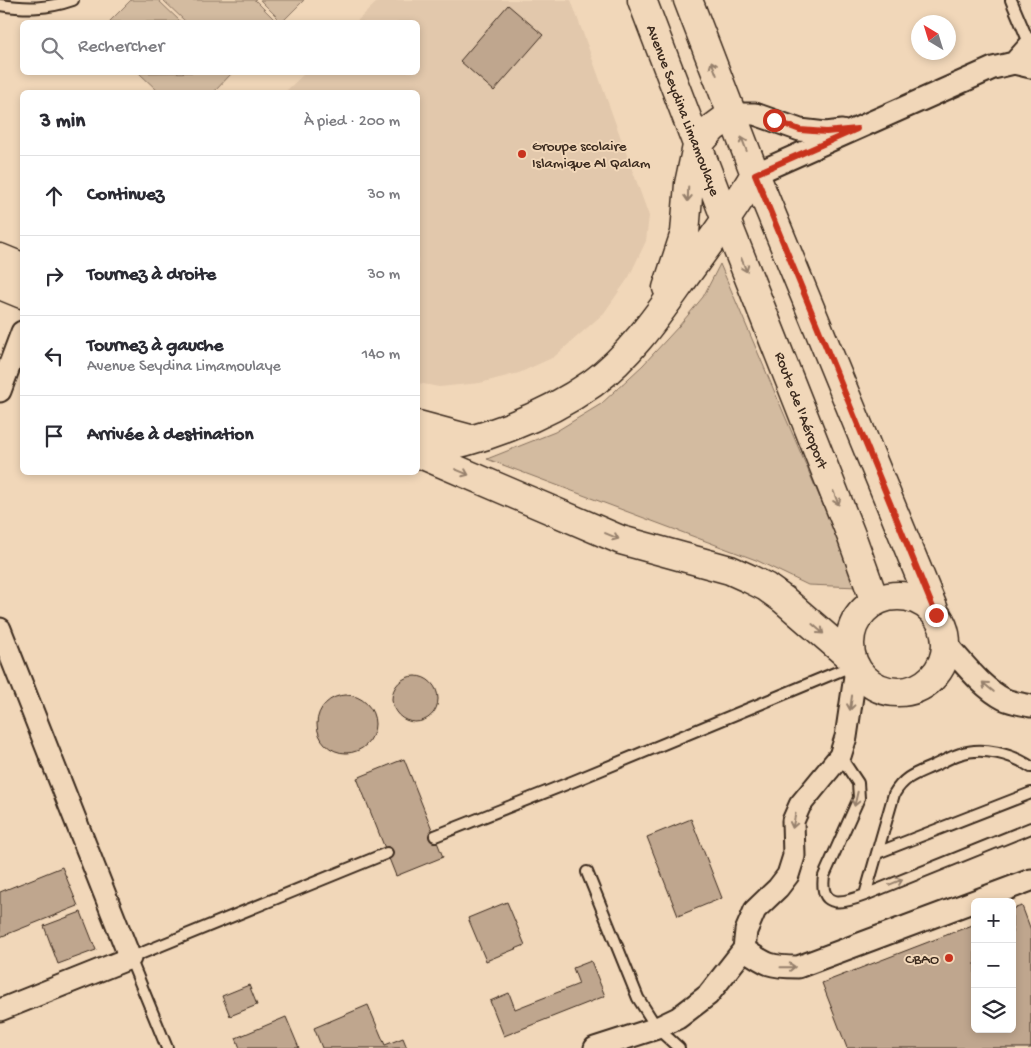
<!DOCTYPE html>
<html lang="fr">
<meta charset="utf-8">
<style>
:root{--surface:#fff;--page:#f2f2f3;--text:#2b2b33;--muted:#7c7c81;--line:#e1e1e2}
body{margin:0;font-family:"Gochi Hand",sans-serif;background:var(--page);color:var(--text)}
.controls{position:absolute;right:15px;bottom:15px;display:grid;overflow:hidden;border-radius:8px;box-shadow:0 2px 8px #0003}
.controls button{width:45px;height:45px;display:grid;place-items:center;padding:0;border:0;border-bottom:1px solid var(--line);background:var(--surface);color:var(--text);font:25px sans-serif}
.compass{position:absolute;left:911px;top:15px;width:45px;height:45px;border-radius:50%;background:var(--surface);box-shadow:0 2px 8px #0003;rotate:322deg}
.stop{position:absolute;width:15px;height:15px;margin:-11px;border:4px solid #c8321e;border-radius:50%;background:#fff}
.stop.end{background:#c8321e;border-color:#fff;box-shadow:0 1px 5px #0008}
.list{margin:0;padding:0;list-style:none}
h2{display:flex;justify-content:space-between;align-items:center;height:65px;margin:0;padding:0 20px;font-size:21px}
h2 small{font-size:16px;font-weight:400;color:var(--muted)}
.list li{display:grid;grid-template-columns:32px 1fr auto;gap:15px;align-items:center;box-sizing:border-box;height:80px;padding:0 20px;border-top:1px solid var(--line)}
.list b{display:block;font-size:19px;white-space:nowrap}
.list p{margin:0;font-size:16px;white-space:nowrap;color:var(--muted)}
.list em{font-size:16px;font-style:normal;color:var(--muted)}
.icon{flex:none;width:28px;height:28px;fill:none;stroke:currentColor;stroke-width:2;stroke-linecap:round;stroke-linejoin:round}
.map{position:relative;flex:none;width:1031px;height:1048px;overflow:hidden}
.search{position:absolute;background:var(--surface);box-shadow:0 2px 8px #0003;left:20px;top:20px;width:400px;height:55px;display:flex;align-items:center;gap:12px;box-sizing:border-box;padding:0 18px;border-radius:8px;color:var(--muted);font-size:19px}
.panel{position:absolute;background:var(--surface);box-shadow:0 2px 8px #0003;left:20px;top:90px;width:400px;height:385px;border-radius:8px}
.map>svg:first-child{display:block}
.built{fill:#e2c8ac}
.green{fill:#d3bba0;stroke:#87725f}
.building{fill:#bfa68e;stroke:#3b2a1e}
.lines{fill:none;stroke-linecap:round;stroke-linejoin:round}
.lane-casing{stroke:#3b2a1e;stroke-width:14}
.street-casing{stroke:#3b2a1e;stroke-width:25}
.secondary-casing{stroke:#3b2a1e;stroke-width:31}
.highway-casing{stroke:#3b2a1e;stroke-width:31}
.lane{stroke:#f1d7b9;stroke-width:10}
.street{stroke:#f1d7b9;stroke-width:21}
.secondary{stroke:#f1d7b9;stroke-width:28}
.highway{stroke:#f1d7b9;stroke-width:28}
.oneway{stroke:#96806c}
.route{stroke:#c8321e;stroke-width:6}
.poi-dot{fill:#c8321e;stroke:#f1d7b9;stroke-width:2}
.labels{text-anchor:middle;stroke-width:4;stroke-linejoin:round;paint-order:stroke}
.street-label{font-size:15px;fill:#3b2a1e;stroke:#f1d7b9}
.poi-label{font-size:15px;fill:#3b2a1e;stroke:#f1d7b9;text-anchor:start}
</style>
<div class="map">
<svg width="1031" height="1048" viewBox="0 0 1031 1048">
<rect width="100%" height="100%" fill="#f1d7b9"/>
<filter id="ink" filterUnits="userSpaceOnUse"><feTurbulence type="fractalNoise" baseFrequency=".02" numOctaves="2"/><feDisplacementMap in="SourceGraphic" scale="10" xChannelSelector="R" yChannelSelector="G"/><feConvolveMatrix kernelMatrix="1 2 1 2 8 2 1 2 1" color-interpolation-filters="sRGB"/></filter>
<g filter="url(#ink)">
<path class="built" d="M 379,0 L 571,0 L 649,216 L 646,241 L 629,277 L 604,313 L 554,357 L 519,373 L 480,383 L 439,387 L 418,383 L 418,92 L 285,92 L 305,73 L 418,72 L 418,22 L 356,22 Z"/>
<path class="green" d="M 131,0 L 158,0 L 181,22 L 109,22 Z
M 163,0 L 255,0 L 277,22 L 186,22 Z
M 260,0 L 304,0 L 282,22 Z
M 231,72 L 232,73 L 214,92 L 159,92 L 139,73 Z
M 720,264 L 858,587 L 808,585 L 756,560 L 487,459 L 555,432 L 601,404 L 643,365 L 679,326 L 703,297 Z"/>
<path class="building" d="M 508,5 L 543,35 L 494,91 L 460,61 Z
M392 699a23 23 0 1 1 46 0a23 23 0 1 1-46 0Z
M317 724a29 29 0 1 1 58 0a29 29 0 1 1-58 0Z
M 404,759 L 443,857 L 396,876 L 357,778 Z
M 691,819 L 722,898 L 678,916 L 647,837 Z
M 62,867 L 78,906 L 0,937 L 0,892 Z
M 507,902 L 525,945 L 486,961 L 468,918 Z
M 1022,906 L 1031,930 L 1031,1048 L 847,1048 L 822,983 L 975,924 L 975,1029 L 1012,1029 L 1012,909 Z
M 81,912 L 96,950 L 58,964 L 44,926 Z
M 591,961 L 605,996 L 504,1036 L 490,1001 L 509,993 L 515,1009 L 579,984 L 573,968 Z
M 249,985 L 257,1005 L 230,1016 L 222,996 Z
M 368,1005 L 385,1045 L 403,1038 L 407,1048 L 322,1048 L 314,1028 Z
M 286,1017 L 299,1048 L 240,1048 L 236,1038 Z"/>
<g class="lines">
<defs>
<path id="lane" d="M 1011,0 L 1030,45
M 0,5 C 27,9 47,9 73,0
M 840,756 L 858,783 L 859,798 L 824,876 C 819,910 844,903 865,895 L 1031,828
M 435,836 L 574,781 L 854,665
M 877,853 L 1031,793
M 587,872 L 638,998 L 657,1028 L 679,1048
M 865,895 L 894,794 C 904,777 915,774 931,767 C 941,763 950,757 960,754 C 982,746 1012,754 1031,767
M 167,1048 L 130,958 L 387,853"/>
<path id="street" d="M 1014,63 L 1031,44
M 732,114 L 755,114 L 800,130 L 826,133 L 842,131
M 755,174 L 993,68 L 1014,63 L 1031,67
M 0,391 L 22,332
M 0,629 L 130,958 L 0,1010
M 946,644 C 964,663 981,687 1004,699 C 1012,703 1023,704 1031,706
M 744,949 C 767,965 770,967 798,967 L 1031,880
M 595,1048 L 657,1028 L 678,1018 L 708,995 L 744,949 L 746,931 L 755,910 L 778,888 L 788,875 L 794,856 L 793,821 L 800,805 L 840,756 L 846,737 L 856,669"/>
<path id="secondary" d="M 755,174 L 936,615
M 726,220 L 851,535 L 875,602
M 418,453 L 621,540 L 730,570 L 750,579 L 766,587 L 784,600 L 852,659
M850 644a48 48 0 1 1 96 0a48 48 0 1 1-96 0Z"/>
<path id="highway" d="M 642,0 L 726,220
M 0,258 L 22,267
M 0,285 L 22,294
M 667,288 L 685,233 L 689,184 L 697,146 L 713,128 L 732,114
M 418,425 L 470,439
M 418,452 C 478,442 542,419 593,383 C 631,355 660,312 687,274 C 711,241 735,209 755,174 L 688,0"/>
</defs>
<use href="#lane" class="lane-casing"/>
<use href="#street" class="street-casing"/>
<use href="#secondary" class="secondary-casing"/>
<use href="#highway" class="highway-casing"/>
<use href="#lane" class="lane"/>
<use href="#street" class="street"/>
<use href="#secondary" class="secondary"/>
<use href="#highway" class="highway"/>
</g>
<defs><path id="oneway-shaft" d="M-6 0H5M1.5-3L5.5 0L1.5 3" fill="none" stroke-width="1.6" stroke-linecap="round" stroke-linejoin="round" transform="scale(1.25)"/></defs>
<g class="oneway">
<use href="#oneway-shaft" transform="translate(714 68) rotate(-111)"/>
<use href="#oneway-shaft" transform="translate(744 144) rotate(-111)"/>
<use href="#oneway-shaft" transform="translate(688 194) rotate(92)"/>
<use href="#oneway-shaft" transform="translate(744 265) rotate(68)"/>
<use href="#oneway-shaft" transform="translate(462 472) rotate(23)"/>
<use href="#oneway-shaft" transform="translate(836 498) rotate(69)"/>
<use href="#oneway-shaft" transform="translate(612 536) rotate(23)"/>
<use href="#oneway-shaft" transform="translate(818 629) rotate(41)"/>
<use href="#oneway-shaft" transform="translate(988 687) rotate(-140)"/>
<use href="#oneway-shaft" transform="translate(851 703) rotate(98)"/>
<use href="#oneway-shaft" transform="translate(856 799) rotate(103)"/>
<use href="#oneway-shaft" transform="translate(794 821) rotate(102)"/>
<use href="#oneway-shaft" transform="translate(896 882) rotate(-22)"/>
<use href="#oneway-shaft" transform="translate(788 967) rotate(-1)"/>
</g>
</g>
<g class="lines" filter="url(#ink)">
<path class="route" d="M 774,120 L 800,130 L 826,132 L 857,129 L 755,174 L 936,615"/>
</g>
<g class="poi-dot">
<circle cx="522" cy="154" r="5"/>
<circle cx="949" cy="958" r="5"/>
</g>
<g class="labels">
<g class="street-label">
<text transform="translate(684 110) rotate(69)" y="5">Avenue Seydina Limamoulaye</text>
<text transform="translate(802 410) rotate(69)" y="5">Route de l'Aéroport</text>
</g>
<g class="poi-label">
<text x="532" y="150">Groupe scolaire<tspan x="532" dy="17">Islamique Al Qalam</tspan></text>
<text x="939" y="963" text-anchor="end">CBAO</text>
</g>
</g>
</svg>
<div class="controls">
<button>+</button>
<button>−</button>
<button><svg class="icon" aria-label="layers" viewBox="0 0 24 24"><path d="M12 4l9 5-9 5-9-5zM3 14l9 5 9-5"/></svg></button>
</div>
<svg class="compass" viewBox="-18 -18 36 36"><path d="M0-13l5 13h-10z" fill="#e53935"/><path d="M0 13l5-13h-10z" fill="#7c7c81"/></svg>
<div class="stop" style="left:774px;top:120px"></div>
<div class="stop end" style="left:936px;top:615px"></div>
<div class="search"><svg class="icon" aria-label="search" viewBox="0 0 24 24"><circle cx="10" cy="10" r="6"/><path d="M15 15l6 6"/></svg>Rechercher</div>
<section class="panel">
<h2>3 min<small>À pied · 200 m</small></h2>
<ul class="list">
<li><svg class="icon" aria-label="ahead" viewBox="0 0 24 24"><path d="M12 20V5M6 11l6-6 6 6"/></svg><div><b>Continuez</b></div><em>30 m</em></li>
<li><svg class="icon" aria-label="right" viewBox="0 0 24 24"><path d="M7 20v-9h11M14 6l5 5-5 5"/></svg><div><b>Tournez à droite</b></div><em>30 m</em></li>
<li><svg class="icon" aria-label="left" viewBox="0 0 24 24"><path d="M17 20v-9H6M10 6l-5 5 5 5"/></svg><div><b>Tournez à gauche</b><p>Avenue Seydina Limamoulaye</p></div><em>140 m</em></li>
<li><svg class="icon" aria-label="arrive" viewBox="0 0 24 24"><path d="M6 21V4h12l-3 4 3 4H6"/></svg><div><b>Arrivée à destination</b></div></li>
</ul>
</section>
</div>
